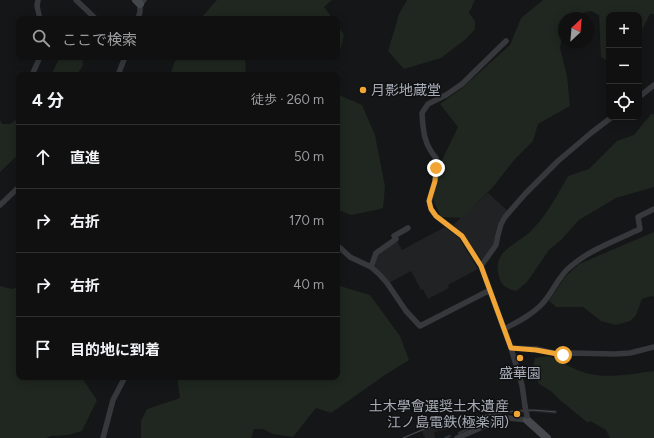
<!DOCTYPE html>
<html lang="ja">
<meta charset="utf-8">
<style>
:root{--surface:#101011;--page:#19191a;--text:#f1f3f6;--muted:#9c9d9f;--line:#303031}
body{margin:0;font-family:Figtree,"Noto Sans JP",sans-serif;background:var(--page);color:var(--text)}
.controls{position:absolute;right:12px;top:12px;display:grid;overflow:hidden;border-radius:8px;box-shadow:0 2px 10px #0003}
.controls button{width:36px;height:36px;display:grid;place-items:center;padding:0;border:0;border-bottom:1px solid var(--line);background:var(--surface);color:var(--text);font:20px sans-serif}
.compass{position:absolute;left:558px;top:12px;width:36px;height:36px;border-radius:50%;background:var(--surface);box-shadow:0 2px 10px #0003;rotate:26deg}
.stop{position:absolute;width:12px;height:12px;margin:-9px;border:3px solid #f1a534;border-radius:50%;background:#fff}
.stop.end{background:#f1a534;border-color:#fff;box-shadow:0 1px 4px #0008}
.list{margin:0;padding:0;list-style:none}
h2{display:flex;justify-content:space-between;align-items:center;height:52px;margin:0;padding:0 16px;font-size:17px}
h2 small{font-size:13px;font-weight:400;color:var(--muted)}
.list li{display:grid;grid-template-columns:26px 1fr auto;gap:12px;align-items:center;box-sizing:border-box;height:64px;padding:0 16px;border-top:1px solid var(--line)}
.list b{display:block;font-size:15px;white-space:nowrap}
.list em{font-size:13px;font-style:normal;color:var(--muted)}
.icon{flex:none;width:22px;height:22px;fill:none;stroke:currentColor;stroke-width:2;stroke-linecap:round;stroke-linejoin:round}
.map{position:relative;flex:none;width:654px;height:438px;overflow:hidden}
.search{position:absolute;background:var(--surface);box-shadow:0 2px 10px #0003;left:16px;top:16px;width:324px;height:44px;display:flex;align-items:center;gap:10px;box-sizing:border-box;padding:0 14px;border-radius:8px;color:var(--muted);font-size:15px}
.panel{position:absolute;background:var(--surface);box-shadow:0 2px 10px #0003;left:16px;top:72px;width:324px;height:308px;border-radius:8px}
.map>svg:first-child{display:block}
.built{fill:#212224}
.green{fill:#1f2720}
.lines{fill:none;stroke-linecap:round;stroke-linejoin:round}
.stream{stroke:#2c353b;stroke-width:2}
.street{stroke:#36383c;stroke-width:5.5}
.secondary{stroke:#44474c;stroke-width:8}
.tram{stroke:#4b4e53;stroke-width:1}
.street-bridge{stroke:#36383c;stroke-width:5.5}
.route{stroke:#f1a534;stroke-width:5}
.poi-dot{fill:#f1a534;stroke:#101112;stroke-width:1.5}
.labels{text-anchor:middle;stroke-width:3;stroke-linejoin:round;paint-order:stroke}
.poi-label{font-size:14px;fill:#a7adb7;stroke:#101112;text-anchor:start}
</style>
<div class="map">
<svg width="654" height="438" viewBox="0 0 654 438">
<rect width="100%" height="100%" fill="#151617"/>
<path class="built" d="M 488,193 L 508,211 L 499,221 L 496,230 L 494,244 L 482,261 L 464,235 L 453,225 Z
M 445,227 L 459,238 L 478,269 L 448,285 L 449,288 L 428,299 L 423,289 L 421,290 L 411,271 L 389,283 L 373,265 L 376,255 L 397,241 L 402,250 Z
M 520,409 L 531,409 L 556,410 L 556,414 L 531,412 L 505,414 L 485,421 L 434,432 L 435,438 L 425,438 L 422,431 L 406,438 L 404,438 L 403,437 L 427,427 L 461,418 L 497,412 Z"/>
<path class="green" d="M 217,0 L 332,0 L 324,7 L 333,19 L 200,19 Z
M 407,0 L 475,0 L 469,13 L 475,21 L 475,29 L 466,39 L 441,58 L 404,69 L 388,51 L 399,14 Z
M 543,0 L 654,0 L 654,14 L 650,14 L 639,36 L 639,15 L 609,15 L 609,62 L 601,57 L 599,15 L 591,11 L 577,14 L 572,18 L 564,18 L 564,29 L 560,48 L 567,76 L 570,106 L 538,124 L 533,141 L 515,159 L 493,187 L 462,218 L 441,217 L 433,200 L 439,166 L 458,127 L 440,104 L 461,89 L 510,45 L 521,18 Z
M 337,24 L 344,35 L 340,51 L 337,51 Z
M 60,57 L 82,57 L 83,65 L 77,75 L 51,75 Z
M 178,57 L 245,57 L 246,75 L 170,75 L 174,63 Z
M 337,94 L 362,105 L 375,135 L 385,186 L 383,208 L 376,210 L 351,215 L 337,209 Z
M 651,114 L 654,114 L 654,187 L 616,198 L 579,220 L 561,240 L 549,250 L 534,272 L 526,283 L 516,291 C 507,288 502,287 499,277 C 492,252 513,246 529,233 C 533,229 536,225 540,221 C 551,207 559,192 568,176 L 589,169 L 617,141 L 634,135 Z
M 19,118 L 19,154 L 0,172 L 0,120 L 2,124 L 10,124 Z
M 654,232 L 654,297 L 651,296 L 642,299 L 636,315 L 630,321 L 616,325 L 601,321 L 583,307 L 556,307 L 549,301 L 565,277 L 579,264 Z
M 337,279 L 340,286 L 370,295 L 400,336 L 409,360 L 385,375 L 331,413 L 316,408 L 293,437 L 273,434 L 263,429 L 254,429 L 251,438 L 141,438 L 141,421 L 147,409 L 180,398 L 177,377 L 337,377 Z
M 0,286 L 12,289 L 19,286 L 19,377 L 82,377 L 82,378 L 97,400 L 82,431 L 68,435 L 51,436 L 47,438 L 0,438 Z
M 549,356 C 560,361 574,370 586,373 C 609,379 631,374 654,371 L 654,438 L 610,438 L 606,430 L 590,421 L 588,423 L 561,401 L 552,392 L 539,384 L 532,372 L 535,358 Z"/>
<g class="lines">
<path class="stream" d="M 459,433 L 479,423
M 445,438 L 450,436"/>
<path class="street" d="M 38,0 L 37,6 L 40,19
M 76,0 L 96,19
M 138,19 L 140,12 L 140,4 L 144,0
M 506,41 L 462,84 L 446,95 L 428,104 L 422,113 C 423,131 424,144 436,158 C 436,166 437,173 435,181 C 432,195 424,202 436,216 L 462,236 L 481,266 L 511,348 L 522,385 L 525,406
M 32,75 L 40,57
M 118,75 L 125,57
M 639,97 L 654,85
M 0,205 L 19,187
M 338,246 L 350,257 L 371,267 L 379,274 L 387,283 L 406,311 L 420,326 L 490,290
M 481,266 L 496,245 L 498,235 L 501,224 L 505,217 L 525,194 L 558,161 L 591,133 L 612,117
M 371,267 L 376,253 L 396,239 L 394,236 L 408,228
M 504,329 C 517,322 532,315 542,304 C 552,294 559,275 570,267 C 589,250 617,240 640,229 L 638,217 L 654,209
M 511,348 L 536,349 L 563,355 L 570,353 L 615,354 L 630,353 L 654,347
M 103,438 L 113,400 L 125,377
M 457,438 L 499,420 L 508,418 L 527,420 L 527,416"/>
<path class="secondary" d="M 136,0 L 140,4
M 527,420 L 547,438"/>
<path class="tram" d="M 403,438 L 422,430 L 439,425 L 482,416 L 508,412 L 533,410 L 556,412"/>
<path class="street-bridge" d="M 525,406 L 527,416"/>
</g>
<g class="lines">
<path class="route" d="M 436,168 L 435,181 L 429,201 L 431,209 L 436,216 L 462,236 L 481,266 L 511,348 L 536,350 L 563,355"/>
</g>
<g class="poi-dot">
<circle cx="363" cy="90" r="4"/>
<circle cx="520" cy="358" r="4"/>
<circle cx="517" cy="414" r="4"/>
</g>
<g class="labels">
<g class="poi-label">
<text x="371" y="95">月影地蔵堂</text>
<text x="520" y="378" text-anchor="middle">盛華園</text>
<text x="509" y="411" text-anchor="end">土木學會選奨土木遺産<tspan x="509" dy="16">江ノ島電鉄(極楽洞)</tspan></text>
</g>
</g>
</svg>
<div class="controls">
<button>+</button>
<button>−</button>
<button><svg class="icon" aria-label="locate" viewBox="0 0 24 24"><circle cx="12" cy="12" r="6"/><path d="M12 2v4M12 18v4M2 12h4M18 12h4"/></svg></button>
</div>
<svg class="compass" viewBox="-18 -18 36 36"><path d="M0-13l5 13h-10z" fill="#e53935"/><path d="M0 13l5-13h-10z" fill="#9c9d9f"/></svg>
<div class="stop" style="left:563px;top:355px"></div>
<div class="stop end" style="left:436px;top:168px"></div>
<div class="search"><svg class="icon" aria-label="search" viewBox="0 0 24 24"><circle cx="10" cy="10" r="6"/><path d="M15 15l6 6"/></svg>ここで検索</div>
<section class="panel">
<h2>4 分<small>徒歩 · 260 m</small></h2>
<ul class="list">
<li><svg class="icon" aria-label="ahead" viewBox="0 0 24 24"><path d="M12 20V5M6 11l6-6 6 6"/></svg><div><b>直進</b></div><em>50 m</em></li>
<li><svg class="icon" aria-label="right" viewBox="0 0 24 24"><path d="M7 20v-9h11M14 6l5 5-5 5"/></svg><div><b>右折</b></div><em>170 m</em></li>
<li><svg class="icon" aria-label="right" viewBox="0 0 24 24"><path d="M7 20v-9h11M14 6l5 5-5 5"/></svg><div><b>右折</b></div><em>40 m</em></li>
<li><svg class="icon" aria-label="arrive" viewBox="0 0 24 24"><path d="M6 21V4h12l-3 4 3 4H6"/></svg><div><b>目的地に到着</b></div></li>
</ul>
</section>
</div>
